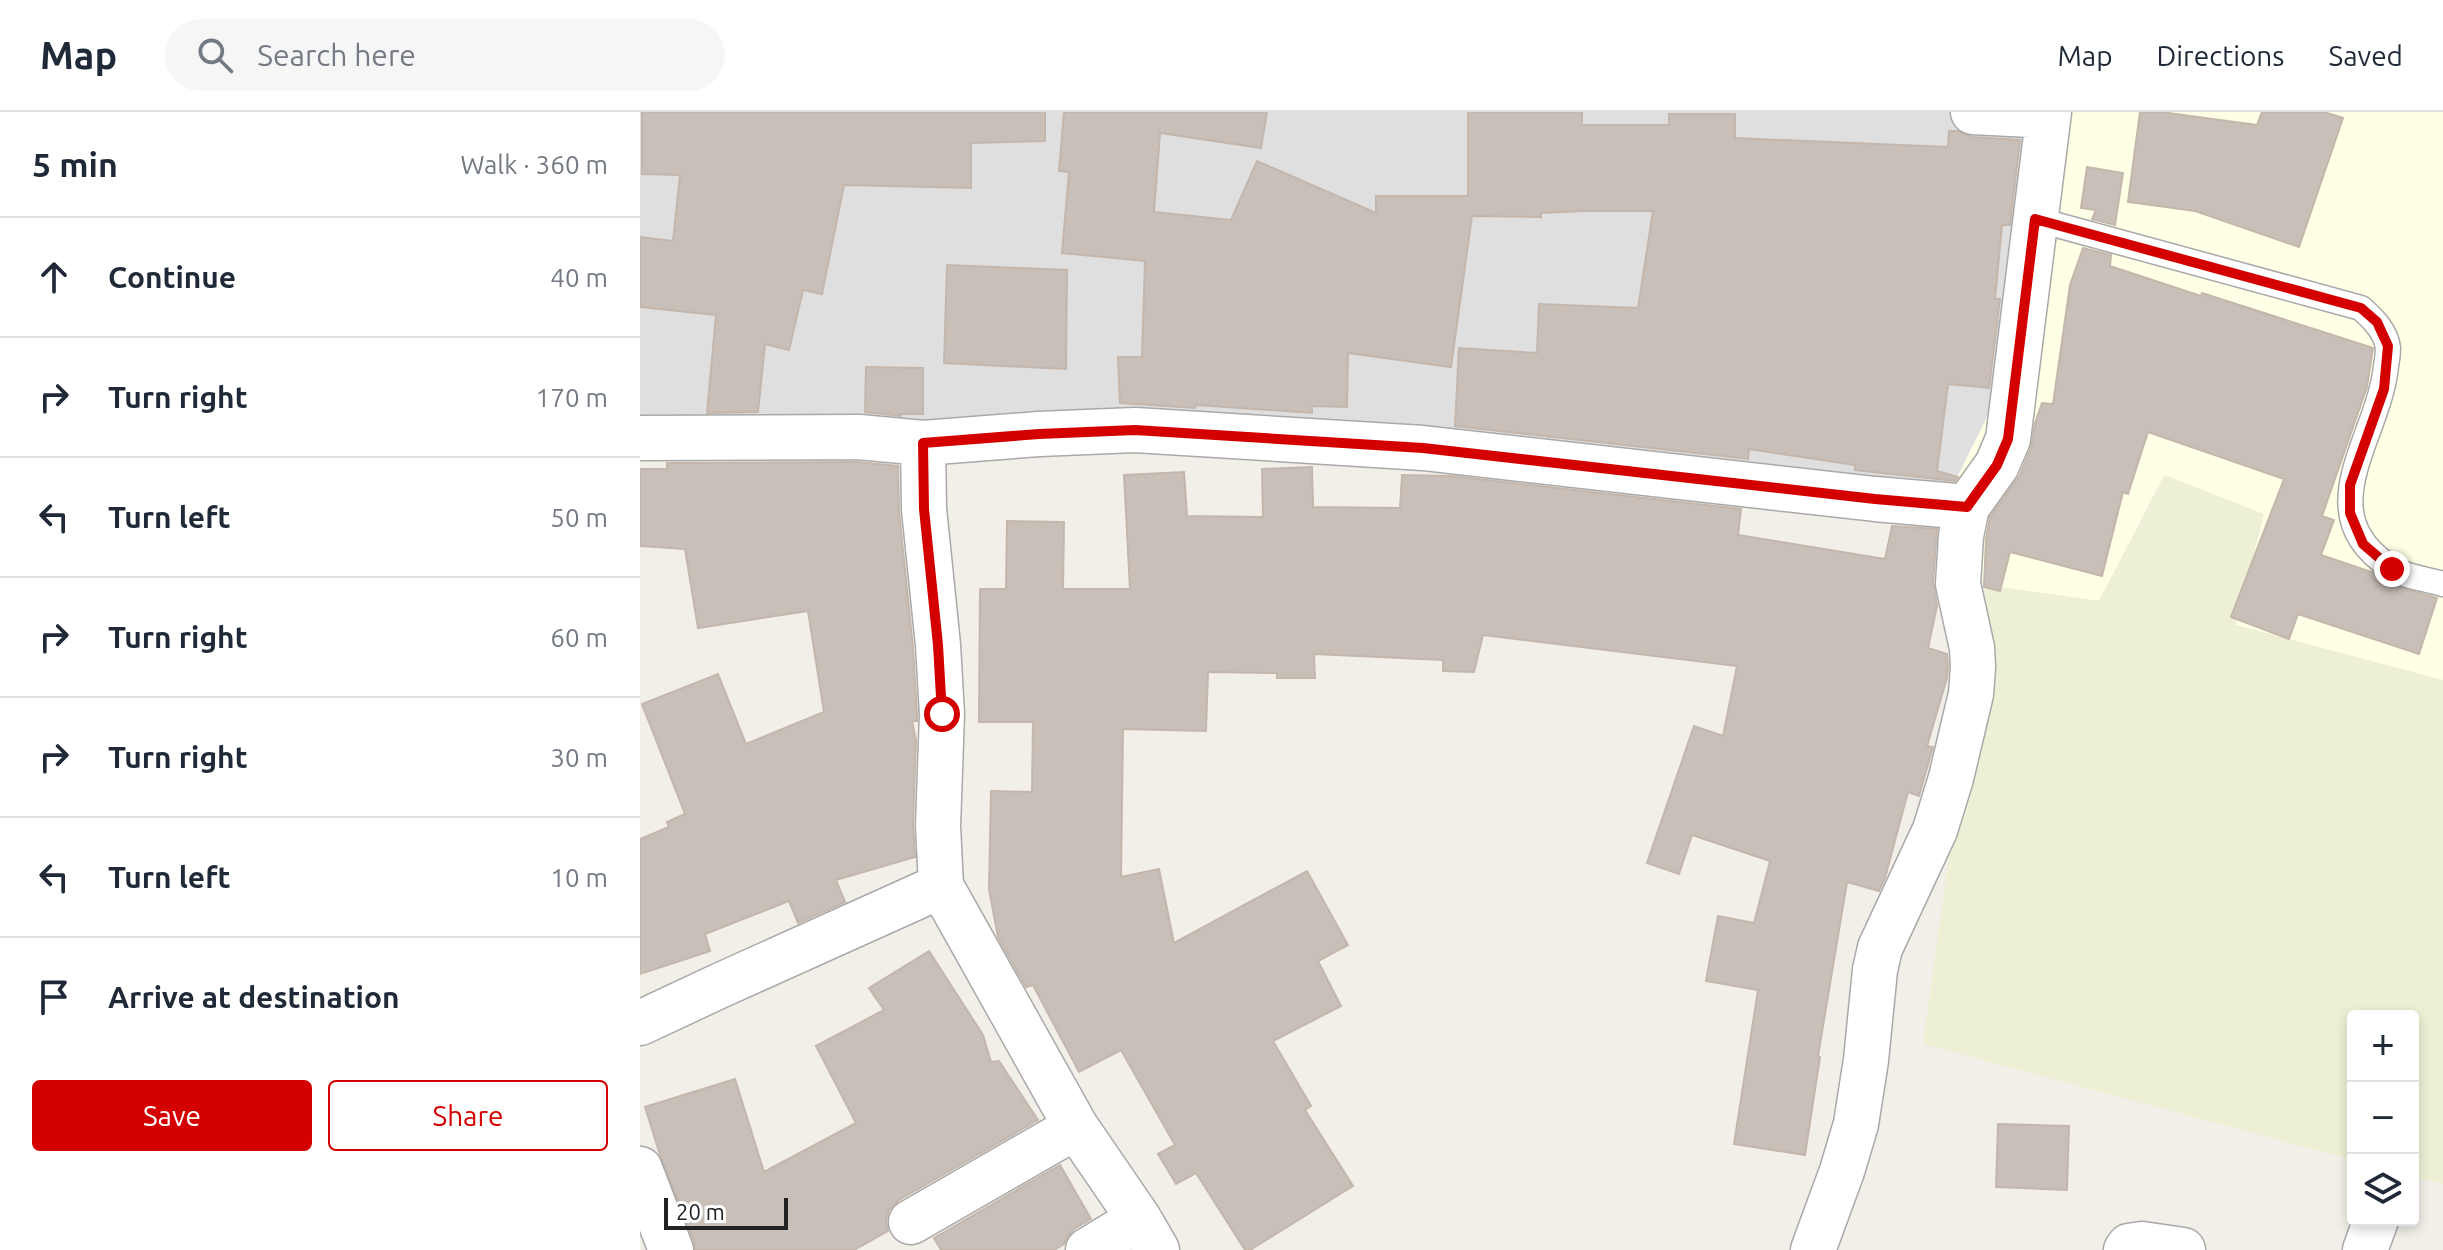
<!DOCTYPE html>
<meta charset="utf-8">
<style>
:root{--surface:#fff;--page:#f6f6f7;--text:#1f2937;--muted:#747a83;--line:#e0e1e3;--accent:#d40000}
body{margin:0;font-family:Ubuntu,sans-serif;background:var(--page);color:var(--text)}
.controls{position:absolute;right:24px;bottom:24px;display:grid;overflow:hidden;border-radius:8px;box-shadow:0 4px 12px #0003}
.controls button{width:72px;height:72px;display:grid;place-items:center;padding:0;border:0;border-bottom:2px solid var(--line);background:var(--surface);color:var(--text);font:40px sans-serif}
.scale{position:absolute;left:24px;bottom:20px;width:124px;box-sizing:border-box;padding-left:8px;border:4px solid #222;border-top:0;font-size:22px;line-height:28px;white-space:nowrap;color:#222;-webkit-text-stroke:6px #fff;paint-order:stroke}
.stop{position:absolute;width:24px;height:24px;margin:-18px;border:6px solid #d40000;border-radius:50%;background:#fff}
.stop.end{background:#d40000;border-color:#fff;box-shadow:0 2px 8px #0008}
.list{margin:0;padding:0;list-style:none}
h2{display:flex;justify-content:space-between;align-items:center;height:104px;margin:0;padding:0 32px;font-size:34px}
h2 small{font-size:26px;font-weight:400;color:var(--muted)}
.list li{display:grid;grid-template-columns:52px 1fr auto;gap:24px;align-items:center;box-sizing:border-box;height:120px;padding:0 32px;border-top:2px solid var(--line)}
.list b{display:block;font-size:30px;white-space:nowrap}
.list em{font-size:26px;font-style:normal;color:var(--muted)}
.actions{display:flex;gap:16px;padding:24px 32px}
.actions a{flex:1;padding:18px 0;border:2px solid var(--accent);border-radius:8px;text-align:center;font-size:28px;color:var(--accent)}
.actions .main{background:var(--accent);color:#fff}
.icon{flex:none;width:44px;height:44px;fill:none;stroke:currentColor;stroke-width:2;stroke-linecap:round;stroke-linejoin:round}
.map{position:relative;flex:none;width:1803px;height:1138px;overflow:hidden}
header{display:flex;align-items:center;gap:48px;box-sizing:border-box;height:112px;padding:0 40px;background:var(--surface);border-bottom:2px solid var(--line)}
header strong{font-size:38px}
nav{display:flex;gap:44px;margin-inline-start:auto;font-size:28px}
.search{width:560px;height:72px;background:var(--page);display:flex;align-items:center;gap:20px;box-sizing:border-box;padding:0 28px;border-radius:44px;color:var(--muted);font-size:30px}
main{display:flex}
aside{flex:1;background:var(--surface)}
.map>svg:first-child{display:block}
.residential{fill:#e0dfdf}
.education{fill:#ffffe5}
.farmland{fill:#eef0d5}
.building{fill:#c7bfb8;stroke:#c4b6ab;stroke-width:2}
.lines{fill:none;stroke-linecap:round;stroke-linejoin:round}
.lane-casing{stroke:#a9a9a9;stroke-width:27}
.street-casing{stroke:#a9a9a9;stroke-width:47}
.lane{stroke:#fff;stroke-width:24}
.street{stroke:#fff;stroke-width:44}
.route{stroke:#d40000;stroke-width:10}
</style>
<header>
<strong>Map</strong>
<div class="search"><svg class="icon" aria-label="search" viewBox="0 0 24 24"><circle cx="10" cy="10" r="6"/><path d="M15 15l6 6"/></svg>Search here</div>
<nav><a>Map</a><a>Directions</a><a>Saved</a></nav>
</header>
<main>
<aside>
<h2>5 min<small>Walk · 360 m</small></h2>
<ul class="list">
<li><svg class="icon" aria-label="ahead" viewBox="0 0 24 24"><path d="M12 20V5M6 11l6-6 6 6"/></svg><div><b>Continue</b></div><em>40 m</em></li>
<li><svg class="icon" aria-label="right" viewBox="0 0 24 24"><path d="M7 20v-9h11M14 6l5 5-5 5"/></svg><div><b>Turn right</b></div><em>170 m</em></li>
<li><svg class="icon" aria-label="left" viewBox="0 0 24 24"><path d="M17 20v-9H6M10 6l-5 5 5 5"/></svg><div><b>Turn left</b></div><em>50 m</em></li>
<li><svg class="icon" aria-label="right" viewBox="0 0 24 24"><path d="M7 20v-9h11M14 6l5 5-5 5"/></svg><div><b>Turn right</b></div><em>60 m</em></li>
<li><svg class="icon" aria-label="right" viewBox="0 0 24 24"><path d="M7 20v-9h11M14 6l5 5-5 5"/></svg><div><b>Turn right</b></div><em>30 m</em></li>
<li><svg class="icon" aria-label="left" viewBox="0 0 24 24"><path d="M17 20v-9H6M10 6l-5 5 5 5"/></svg><div><b>Turn left</b></div><em>10 m</em></li>
<li><svg class="icon" aria-label="arrive" viewBox="0 0 24 24"><path d="M6 21V4h12l-3 4 3 4H6"/></svg><div><b>Arrive at destination</b></div></li>
</ul>
<div class="actions"><a class="main">Save</a><a>Share</a></div>
</aside>
<div class="map">
<svg width="1803" height="1138" viewBox="0 0 1803 1138">
<rect width="100%" height="100%" fill="#f2efe9"/>
<path class="residential" d="M 0,0 L 1389,0 L 1354,291 L 1306,388 L 469,311 L 0,338 Z"/>
<path class="education" d="M 1389,0 L 1803,0 L 1803,568 L 1595,513 L 1524,363 L 1459,489 L 1346,473 L 1306,388 L 1354,291 Z"/>
<path class="farmland" d="M 1525,363 L 1624,402 L 1596,513 L 1803,568 L 1803,1072 L 1773,1064 L 1773,904 L 1713,904 L 1713,1048 L 1283,932 L 1346,473 L 1459,489 Z"/>
<path class="building" d="M 2,0 L 405,0 L 405,29 L 331,31 L 331,76 L 204,73 L 182,182 L 163,178 L 149,238 L 125,232 L 118,300 L 67,301 L 76,203 L 0,195 L 0,125 L 33,129 L 40,63 L 2,62 Z
M 424,0 L 627,0 L 621,36 L 520,21 L 514,100 L 591,108 L 617,49 L 736,101 L 736,84 L 828,84 L 828,0 L 942,0 L 942,13 L 1029,13 L 1029,2 L 1095,2 L 1095,26 L 1308,35 L 1309,19 L 1318,19 L 1332,25 L 1380,28 L 1370,113 L 1362,113 L 1355,187 L 1360,187 L 1349,276 L 1308,272 L 1297,359 L 1318,365 L 1315,369 L 1215,358 L 1215,353 L 1109,337 L 1108,347 L 815,314 L 819,236 L 897,241 L 899,192 L 998,196 L 1013,99 L 943,99 L 901,101 L 901,105 L 832,104 L 811,255 L 708,241 L 707,295 L 672,294 L 672,301 L 556,293 L 555,296 L 480,291 L 478,245 L 502,245 L 505,149 L 422,141 L 429,60 L 419,59 Z
M 1500,0 L 1521,0 L 1617,13 L 1622,0 L 1684,0 L 1703,6 L 1659,135 L 1555,99 L 1488,90 Z
M 1447,55 L 1483,61 L 1475,113 L 1452,107 L 1456,98 L 1441,96 Z
M 1443,136 L 1471,143 L 1470,154 L 1561,184 L 1562,181 L 1733,236 L 1727,275 L 1682,404 L 1694,408 L 1681,443 L 1734,461 L 1757,475 L 1797,486 L 1779,542 L 1658,502 L 1649,527 L 1591,505 L 1644,367 L 1508,320 L 1488,382 L 1483,380 L 1462,464 L 1370,440 L 1360,479 L 1344,475 L 1346,427 L 1350,405 L 1380,363 L 1391,336 L 1395,311 L 1402,291 L 1413,292 L 1430,173 Z
M 307,153 L 427,158 L 426,257 L 304,251 Z
M 226,255 L 283,256 L 283,302 L 261,302 L 261,304 L 225,300 Z
M 218,350 L 258,354 L 259,399 L 273,536 L 277,602 L 277,609 L 272,609 L 276,628 L 273,713 L 275,745 L 196,768 L 205,790 L 158,811 L 149,789 L 65,822 L 70,839 L 0,862 L 0,727 L 29,715 L 27,710 L 45,702 L 2,592 L 78,562 L 106,632 L 184,600 L 168,499 L 58,516 L 45,437 L 0,434 L 0,357 L 27,357 L 27,351 L 40,351 Z
M 672,355 L 673,395 L 760,396 L 762,363 L 812,364 L 1101,397 L 1098,423 L 1245,447 L 1252,414 L 1297,417 L 1293,470 L 1297,494 L 1288,536 L 1307,542 L 1308,555 L 1307,566 L 1287,634 L 1293,635 L 1279,684 L 1268,680 L 1245,766 L 1239,779 L 1207,770 L 1178,944 L 1180,945 L 1165,1043 L 1094,1032 L 1118,878 L 1066,869 L 1078,804 L 1114,811 L 1130,749 L 1052,723 L 1039,762 L 1007,751 L 1054,614 L 1083,624 L 1097,554 L 843,523 L 834,560 L 803,559 L 803,548 L 674,542 L 675,566 L 637,566 L 637,561 L 568,560 L 566,619 L 483,617 L 481,765 L 519,757 L 534,831 L 667,759 L 708,833 L 678,849 L 701,894 L 633,929 L 671,994 L 665,998 L 713,1074 L 610,1138 L 605,1138 L 556,1061 L 536,1072 L 518,1042 L 535,1033 L 481,938 L 439,960 L 393,873 L 386,875 L 358,825 L 349,777 L 351,679 L 392,680 L 393,610 L 339,610 L 340,477 L 366,477 L 367,409 L 424,410 L 423,477 L 490,477 L 484,363 L 544,360 L 547,404 L 623,405 L 622,357 Z
M 289,839 L 343,923 L 351,950 L 359,949 L 398,1008 L 259,1088 L 249,1098 L 246,1109 L 248,1119 L 214,1138 L 55,1138 L 54,1129 L 20,1043 L 5,995 L 95,967 L 124,1060 L 216,1011 L 176,934 L 244,898 L 229,876 Z
M 1358,1012 L 1429,1014 L 1427,1078 L 1356,1075 Z
M 420,1053 L 451,1107 L 434,1117 L 427,1125 L 424,1132 L 414,1138 L 301,1138 L 294,1126 Z"/>
<g class="lines">
<defs>
<path id="lane" d="M 1395,107 L 1721,196 C 1732,206 1746,219 1748,236 C 1748,242 1747,249 1746,254 C 1739,326 1667,400 1750,455 C 1764,465 1787,467 1803,472"/>
<path id="street" d="M 1333,0 L 1408,4
M 0,326 L 219,325 L 283,331
M 0,911 L 79,874 L 301,774
M 0,1057 L 31,1138
M 271,1110 L 436,1015
M 448,1138 L 499,1107
M 517,1138 L 499,1107 L 436,1015 L 301,774 L 298,714 L 302,602 L 298,533 L 284,397 L 283,331 L 399,322 L 495,318 L 783,336 L 1235,387 L 1327,395 L 1357,353 L 1368,327 L 1409,0
M 1173,1138 L 1202,1059 L 1216,1012 L 1226,948 L 1235,858 L 1240,836 L 1295,718 L 1311,666 L 1331,582 L 1333,555 L 1332,536 L 1318,472 L 1321,424 L 1327,395
M 1486,1138 L 1489,1134 L 1502,1132 L 1543,1138
M 1725,1138 L 1736,1108"/>
</defs>
<use href="#lane" class="lane-casing"/>
<use href="#street" class="street-casing"/>
<use href="#lane" class="lane"/>
<use href="#street" class="street"/>
</g>
<g class="lines">
<path class="route" d="M 302,602 L 298,533 L 284,397 L 283,331 L 399,322 L 495,318 L 783,336 L 1235,387 L 1327,395 L 1357,353 L 1368,327 L 1395,107 L 1721,196 L 1737,210 L 1748,234 L 1744,277 L 1710,373 L 1710,401 L 1723,432 L 1752,457"/>
</g>
</svg>
<div class="controls">
<button>+</button>
<button>−</button>
<button><svg class="icon" aria-label="layers" viewBox="0 0 24 24"><path d="M12 4l9 5-9 5-9-5zM3 14l9 5 9-5"/></svg></button>
</div>
<div class="scale">20 m</div>
<div class="stop" style="left:302px;top:602px"></div>
<div class="stop end" style="left:1752px;top:457px"></div>
</div>
</main>
